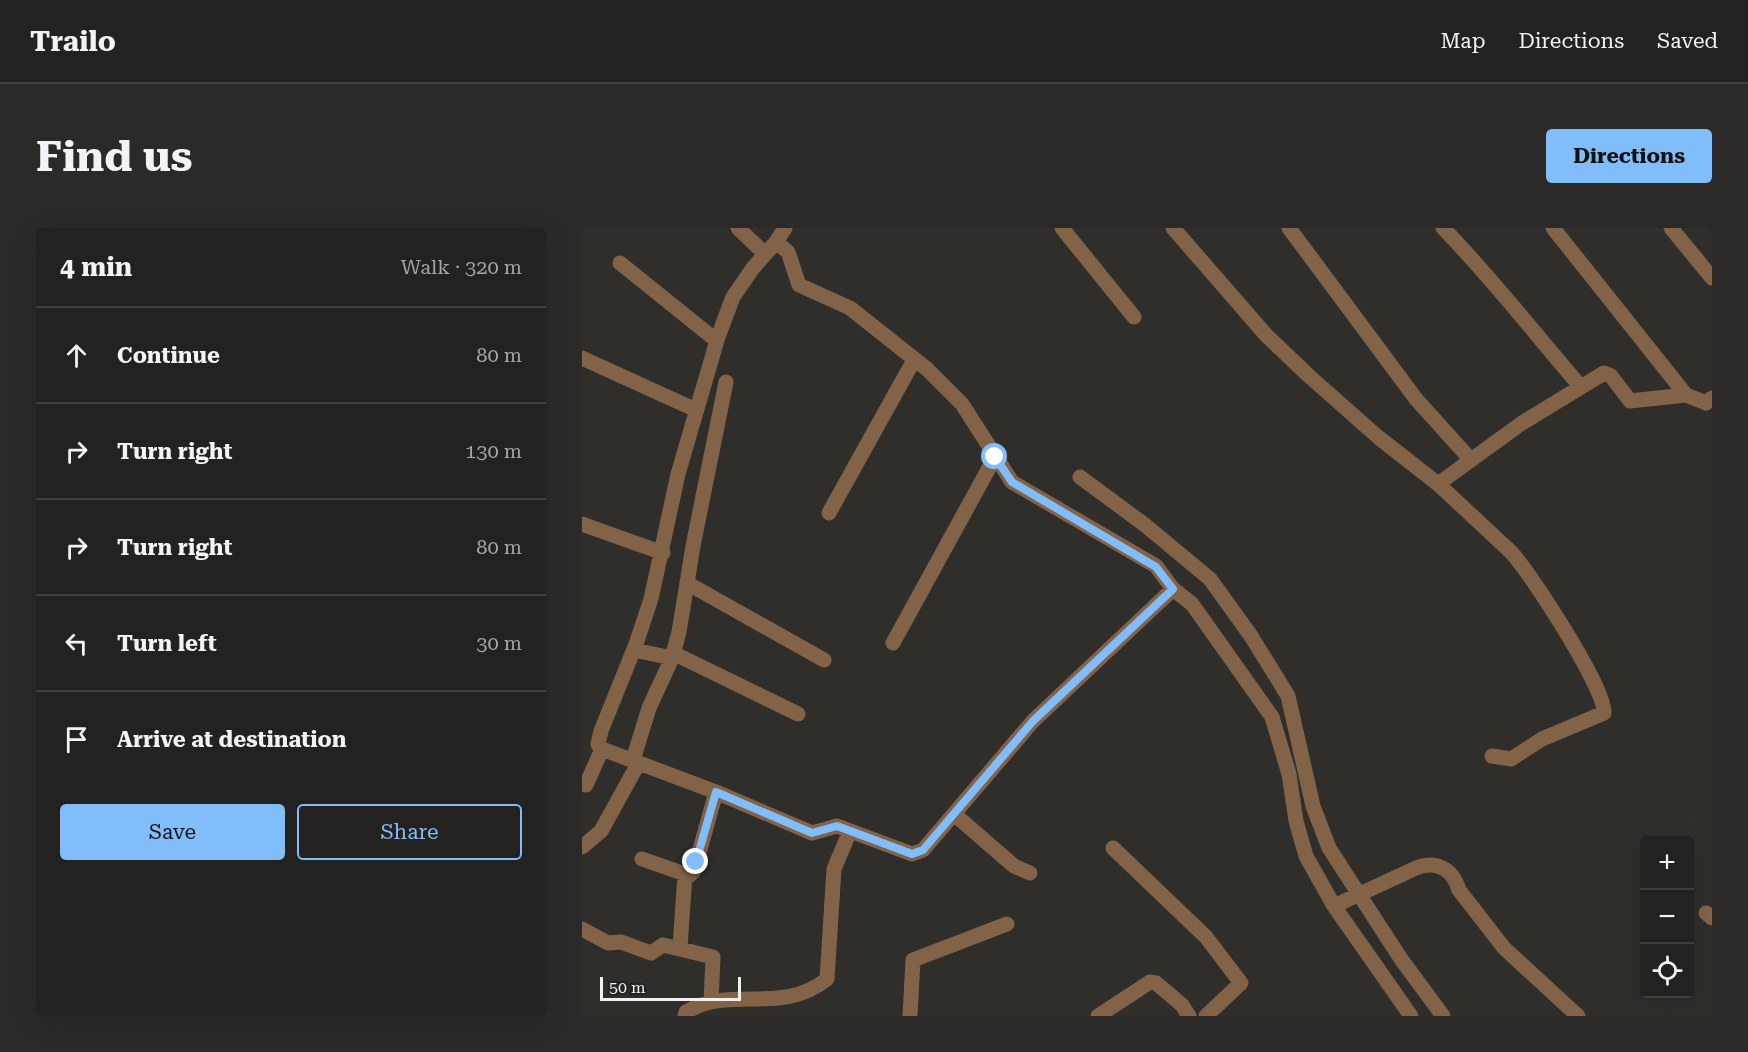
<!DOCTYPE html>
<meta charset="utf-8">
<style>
:root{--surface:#232220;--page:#2b2a29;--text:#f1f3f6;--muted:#a3a4a5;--line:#403f3e;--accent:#81bdfa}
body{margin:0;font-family:"Roboto Serif",serif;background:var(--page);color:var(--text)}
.controls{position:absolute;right:18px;bottom:18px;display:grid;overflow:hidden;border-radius:6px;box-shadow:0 6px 24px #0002}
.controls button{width:54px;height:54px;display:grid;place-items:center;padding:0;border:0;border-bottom:2px solid var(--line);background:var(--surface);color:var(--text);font:30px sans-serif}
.scale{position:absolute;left:18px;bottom:15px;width:141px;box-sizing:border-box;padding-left:6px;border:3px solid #f2f1f0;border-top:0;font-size:16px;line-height:21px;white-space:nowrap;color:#f2f1f0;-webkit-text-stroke:4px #252422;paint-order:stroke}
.stop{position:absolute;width:18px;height:18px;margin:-14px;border:4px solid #81bdfa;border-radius:50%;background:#fff}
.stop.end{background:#81bdfa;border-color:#fff;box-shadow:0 2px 6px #0008}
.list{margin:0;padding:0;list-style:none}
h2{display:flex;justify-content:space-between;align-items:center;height:78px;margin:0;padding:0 24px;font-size:26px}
h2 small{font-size:20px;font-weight:400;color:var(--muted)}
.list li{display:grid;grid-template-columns:39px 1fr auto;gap:18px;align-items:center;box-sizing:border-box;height:96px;padding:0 24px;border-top:2px solid var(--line)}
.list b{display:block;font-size:22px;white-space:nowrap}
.list em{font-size:20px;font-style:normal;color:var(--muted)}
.actions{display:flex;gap:12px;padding:18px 24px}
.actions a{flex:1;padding:14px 0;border:2px solid var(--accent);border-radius:6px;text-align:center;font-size:21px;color:var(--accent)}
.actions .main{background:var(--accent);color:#111}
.icon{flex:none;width:33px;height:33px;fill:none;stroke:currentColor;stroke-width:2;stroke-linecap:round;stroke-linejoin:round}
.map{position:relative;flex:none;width:1130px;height:788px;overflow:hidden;border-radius:6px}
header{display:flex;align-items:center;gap:36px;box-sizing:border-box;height:84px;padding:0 30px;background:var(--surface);border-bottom:2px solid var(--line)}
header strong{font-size:28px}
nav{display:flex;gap:33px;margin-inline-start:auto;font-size:21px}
.intro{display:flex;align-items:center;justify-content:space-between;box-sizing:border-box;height:144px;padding:0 36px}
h1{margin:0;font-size:42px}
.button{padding:15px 27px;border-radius:6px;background:var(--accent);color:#111;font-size:21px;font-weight:700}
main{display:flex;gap:36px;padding:0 36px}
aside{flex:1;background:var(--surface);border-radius:6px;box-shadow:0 6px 24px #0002}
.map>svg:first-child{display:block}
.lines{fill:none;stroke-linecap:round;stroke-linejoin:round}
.minor{stroke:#836348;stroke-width:15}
.route{stroke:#81bdfa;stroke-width:8}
</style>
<header>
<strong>Trailo</strong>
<nav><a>Map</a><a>Directions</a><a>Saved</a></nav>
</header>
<div class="intro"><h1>Find us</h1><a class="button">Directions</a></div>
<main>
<aside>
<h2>4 min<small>Walk · 320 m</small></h2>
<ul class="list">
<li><svg class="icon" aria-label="ahead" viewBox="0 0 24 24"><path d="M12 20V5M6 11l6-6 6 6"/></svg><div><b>Continue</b></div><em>80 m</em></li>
<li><svg class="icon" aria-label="right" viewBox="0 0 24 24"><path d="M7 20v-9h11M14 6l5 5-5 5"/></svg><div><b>Turn right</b></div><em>130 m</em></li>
<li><svg class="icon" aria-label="right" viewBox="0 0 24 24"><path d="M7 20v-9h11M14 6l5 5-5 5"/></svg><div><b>Turn right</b></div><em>80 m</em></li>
<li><svg class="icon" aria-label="left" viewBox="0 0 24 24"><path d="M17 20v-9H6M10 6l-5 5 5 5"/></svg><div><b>Turn left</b></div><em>30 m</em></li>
<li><svg class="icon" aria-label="arrive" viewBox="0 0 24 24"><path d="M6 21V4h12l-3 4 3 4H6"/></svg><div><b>Arrive at destination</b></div></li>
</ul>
<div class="actions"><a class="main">Save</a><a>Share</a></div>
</aside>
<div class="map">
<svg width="1130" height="788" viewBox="0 0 1130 788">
<rect width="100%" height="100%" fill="#2f2e2b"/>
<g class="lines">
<path class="minor" d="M 156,0 L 183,26
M 203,0 L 194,14 L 171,40 L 151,69 L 136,109 L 96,246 L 69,371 L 54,416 L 19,503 L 16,516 L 20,521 L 134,564 L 230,605 L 255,598 L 330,626 L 341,622 L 451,493 L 591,361
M 480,0 L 552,89
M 591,0 L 684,107 L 727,148 L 796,209 L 856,256 L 929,324 C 948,344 1024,461 1022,485 L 960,511 L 929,531 L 910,528
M 707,0 L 834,171 L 889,232
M 861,0 C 910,50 953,106 999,159
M 971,0 L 1104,167 L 1124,175 L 1130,170
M 1089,0 L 1130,50
M 194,14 L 206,24 L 217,57 L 268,80 L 345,141 L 380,176 L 430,254 L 574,338 L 591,361 L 610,376 L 690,489 L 707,546 L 714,593 L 724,628 L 752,678 L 829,788
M 38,35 L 135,113
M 0,130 L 114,182
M 498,249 L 563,297 L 628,351 L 669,408 L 706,468 L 731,578 L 747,620 L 819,731 L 861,788
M 856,256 L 940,195 L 1022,145 L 1029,148 L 1048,173 L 1104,167
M 247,285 L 332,132
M 0,296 L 81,325
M 105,355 L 242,432
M 311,415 L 413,229
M 52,422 L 90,430
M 91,425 L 216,486
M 51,532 L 67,480 L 90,430 L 97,404 L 111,318 L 144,154
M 0,556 L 4,557 L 20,521
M 372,586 L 432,638 L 448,645
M 0,619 L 19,603 L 56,536
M 531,620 L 624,709 L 659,755 L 624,788
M 60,631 L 103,646 L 98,720
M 103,646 L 108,647 L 112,643 L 134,564
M 752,678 L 834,640 C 854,632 871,641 877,662 L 922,720 L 996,788
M 1124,685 L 1130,690
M 0,701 L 26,715 L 39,714 L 69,725 L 81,717 L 131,729 L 129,774
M 103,788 L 104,784 C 150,756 199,788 245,751 L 252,641 L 268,603
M 328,788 L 331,732 L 425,696
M 516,788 L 568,754 L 574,755 L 600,777 L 607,788"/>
</g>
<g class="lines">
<path class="route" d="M 114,634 L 134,564 L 230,605 L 255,598 L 330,626 L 341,622 L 451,493 L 591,361 L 574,339 L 430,254 L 413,229"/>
</g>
</svg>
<div class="controls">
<button>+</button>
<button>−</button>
<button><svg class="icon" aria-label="locate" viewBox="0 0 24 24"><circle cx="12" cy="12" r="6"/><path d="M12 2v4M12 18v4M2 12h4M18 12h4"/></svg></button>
</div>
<div class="scale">50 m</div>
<div class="stop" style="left:413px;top:229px"></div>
<div class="stop end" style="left:114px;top:634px"></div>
</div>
</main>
